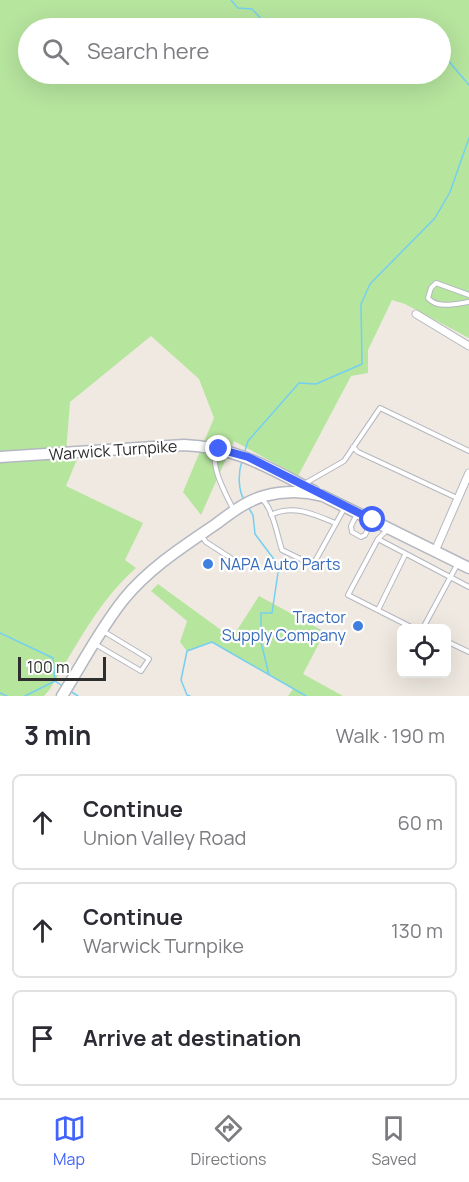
<!DOCTYPE html>
<meta charset="utf-8">
<style>
:root{--surface:#fff;--page:#f7f7f7;--text:#2b2b33;--muted:#7c7c81;--line:#e1e1e2;--accent:#4264fb}
body{margin:0;font-family:Manrope,sans-serif;background:var(--page);color:var(--text)}
.controls{position:absolute;right:18px;bottom:18px;display:grid;overflow:hidden;border-radius:9px;box-shadow:0 6px 24px #0002}
.controls button{width:54px;height:54px;display:grid;place-items:center;padding:0;border:0;border-bottom:2px solid var(--line);background:var(--surface);color:var(--text);font:30px sans-serif}
.scale{position:absolute;left:18px;bottom:15px;width:88px;box-sizing:border-box;padding-left:6px;border:3px solid #2e2e2e;border-top:0;font-size:16px;line-height:21px;white-space:nowrap;color:#2e2e2e;-webkit-text-stroke:4px #fff;paint-order:stroke}
.stop{position:absolute;width:18px;height:18px;margin:-14px;border:4px solid #4264fb;border-radius:50%;background:#fff}
.stop.end{background:#4264fb;border-color:#fff;box-shadow:0 2px 6px #0008}
.list{margin:0;padding:0;list-style:none}
h2{display:flex;justify-content:space-between;align-items:center;height:78px;margin:0;padding:0 24px;font-size:26px}
h2 small{font-size:20px;font-weight:400;color:var(--muted)}
.list li{display:grid;grid-template-columns:39px 1fr auto;gap:18px;align-items:center;box-sizing:border-box;height:96px;margin:0 12px 12px;padding:0 12px;border:2px solid var(--line);border-radius:9px}
.list b{display:block;font-size:22px;white-space:nowrap}
.list p{margin:0;font-size:20px;white-space:nowrap;color:var(--muted)}
.list em{font-size:20px;font-style:normal;color:var(--muted)}
.icon{flex:none;width:33px;height:33px;fill:none;stroke:currentColor;stroke-width:2;stroke-linecap:round;stroke-linejoin:round}
.map{position:relative;flex:none;width:469px;height:696px;overflow:hidden}
.search{position:absolute;background:var(--surface);box-shadow:0 6px 24px #0002;left:18px;right:18px;top:18px;height:66px;display:flex;align-items:center;gap:15px;box-sizing:border-box;padding:0 21px;border-radius:33px;color:var(--muted);font-size:22px}
.sheet{height:402px;background:var(--surface)}
nav{display:flex;justify-content:space-around;align-items:center;box-sizing:border-box;height:84px;border-top:2px solid var(--line);background:var(--surface);font-size:16px;color:var(--muted)}
nav a{display:grid;justify-items:center;gap:3px}
nav .on{color:var(--accent)}
.map>svg:first-child{display:block}
.green{fill:#b6e59e;fill-rule:evenodd}
.lines{fill:none;stroke-linecap:round;stroke-linejoin:round}
.stream{stroke:#75cff0;stroke-width:1.5}
.lane-casing{stroke:#b4b7c1;stroke-width:6}
.street-casing{stroke:#b4b7c1;stroke-width:9}
.secondary-casing{stroke:#b4b7c1;stroke-width:13}
.lane{stroke:#fff;stroke-width:4}
.street{stroke:#fff;stroke-width:7}
.secondary{stroke:#fff;stroke-width:10}
.route{stroke:#4264fb;stroke-width:8}
.shop-dot{fill:#3f7fe0;stroke:#fff;stroke-width:2}
.labels{text-anchor:middle;stroke-width:4.5;stroke-linejoin:round;paint-order:stroke}
.street-label{font-size:16px;fill:#2e2e2e;stroke:#fff}
.shop-label{font-size:16px;fill:#366cbe;stroke:#fff;text-anchor:start}
</style>
<div class="map">
<svg width="469" height="696" viewBox="0 0 469 696">
<rect width="100%" height="100%" fill="#efe9e1"/>
<path class="green" d="M 0,0 L 469,0 L 469,338 L 405,304 L 392,300 L 368,350 L 368,373 L 351,376 L 298,476 L 234,441 L 201,515 L 183,492 L 214,418 L 199,379 L 151,336 L 70,402 L 66,453 L 80,452 L 66,486 L 143,523 L 125,560 L 136,568 C 99,600 75,648 50,689 L 44,696 L 0,696 ZM 28,28 L 440,28 L 440,74 L 28,74 Z
M 158,584 L 232,638 L 259,596 L 325,632 L 303,674 L 343,696 L 288,696 L 293,689 L 212,642 L 187,651 L 180,642 L 187,621 L 151,591 Z"/>
<g class="lines">
<path class="stream" d="M 231,0 L 238,8 L 252,9 L 266,24 L 291,25 L 295,28
M 366,28 L 375,25 L 399,28
M 440,51 L 469,85
M 244,454 L 248,441 L 299,383 L 316,384 L 362,364 L 361,304 L 370,284 L 435,218 L 450,192 L 469,138
M 242,461 C 238,473 238,489 244,500
M 248,507 L 253,515 L 255,534 L 279,566 L 272,613 L 261,613 L 261,642 L 269,675
M 0,633 L 53,658 L 55,681
M 70,691 L 78,696
M 0,693 L 7,696
M 25,696 L 55,681 L 64,687
M 190,696 L 187,695 L 181,680 L 187,651 L 212,642 L 306,696"/>
<defs>
<path id="lane" d="M 469,295 L 436,283 L 431,288 L 428,298 C 437,309 456,304 469,302
M 353,447 L 358,452 L 457,498
M 215,450 C 212,471 225,492 234,511
M 304,484 L 344,461 L 380,408 L 469,451
M 261,498 C 273,508 277,535 282,550 L 313,565 L 345,507
M 271,515 C 292,504 314,514 335,523
M 356,516 L 351,526 L 352,532 L 361,537 L 365,535 L 371,523
M 387,530 L 378,539 L 348,595 L 413,628
M 201,535 L 206,542 L 243,566
M 378,539 L 469,587
M 378,610 L 405,555
M 423,628 L 458,563
M 446,641 L 469,652
M 95,644 L 141,671 L 149,659 L 103,631"/>
<path id="street" d="M 416,314 L 469,346
M 435,551 L 469,473"/>
<path id="secondary" d="M 0,457 L 184,445 C 237,447 269,468 314,491
M 62,696 C 82,664 100,629 124,599 C 149,568 184,546 216,524 C 231,513 246,501 264,496 C 283,491 304,491 323,496 L 469,568"/>
</defs>
<use href="#lane" class="lane-casing"/>
<use href="#street" class="street-casing"/>
<use href="#secondary" class="secondary-casing"/>
<use href="#lane" class="lane"/>
<use href="#street" class="street"/>
<use href="#secondary" class="secondary"/>
</g>
<g class="lines">
<path class="route" d="M 219,449 L 248,457 L 373,520"/>
</g>
<g class="shop-dot">
<circle cx="208" cy="564" r="6"/>
<circle cx="358" cy="626" r="6"/>
</g>
<g class="labels">
<g class="street-label">
<text transform="translate(113 450) rotate(-4)" y="6">Warwick Turnpike</text>
</g>
<g class="shop-label">
<text x="220" y="570">NAPA Auto Parts</text>
<text x="346" y="623" text-anchor="end">Tractor<tspan x="346" dy="18">Supply Company</tspan></text>
</g>
</g>
</svg>
<div class="controls">
<button><svg class="icon" aria-label="locate" viewBox="0 0 24 24"><circle cx="12" cy="12" r="6"/><path d="M12 2v4M12 18v4M2 12h4M18 12h4"/></svg></button>
</div>
<div class="scale">100 m</div>
<div class="stop" style="left:373px;top:520px"></div>
<div class="stop end" style="left:219px;top:449px"></div>
<div class="search"><svg class="icon" aria-label="search" viewBox="0 0 24 24"><circle cx="10" cy="10" r="6"/><path d="M15 15l6 6"/></svg>Search here</div>
</div>
<section class="sheet">
<h2>3 min<small>Walk · 190 m</small></h2>
<ul class="list">
<li><svg class="icon" aria-label="ahead" viewBox="0 0 24 24"><path d="M12 20V5M6 11l6-6 6 6"/></svg><div><b>Continue</b><p>Union Valley Road</p></div><em>60 m</em></li>
<li><svg class="icon" aria-label="ahead" viewBox="0 0 24 24"><path d="M12 20V5M6 11l6-6 6 6"/></svg><div><b>Continue</b><p>Warwick Turnpike</p></div><em>130 m</em></li>
<li><svg class="icon" aria-label="arrive" viewBox="0 0 24 24"><path d="M6 21V4h12l-3 4 3 4H6"/></svg><div><b>Arrive at destination</b></div></li>
</ul>
</section>
<nav>
<a class="on"><svg class="icon" aria-label="map" viewBox="0 0 24 24"><path d="M3 6l6-2 6 2 6-2v14l-6 2-6-2-6 2zM9 4v14M15 6v14"/></svg>Map</a>
<a><svg class="icon" aria-label="directions" viewBox="0 0 24 24"><path d="M12 3l9 9-9 9-9-9zM9 14v-3h6M13 9l2 2-2 2"/></svg>Directions</a>
<a><svg class="icon" aria-label="saved" viewBox="0 0 24 24"><path d="M7 4h10v16l-5-4-5 4z"/></svg>Saved</a>
</nav>
